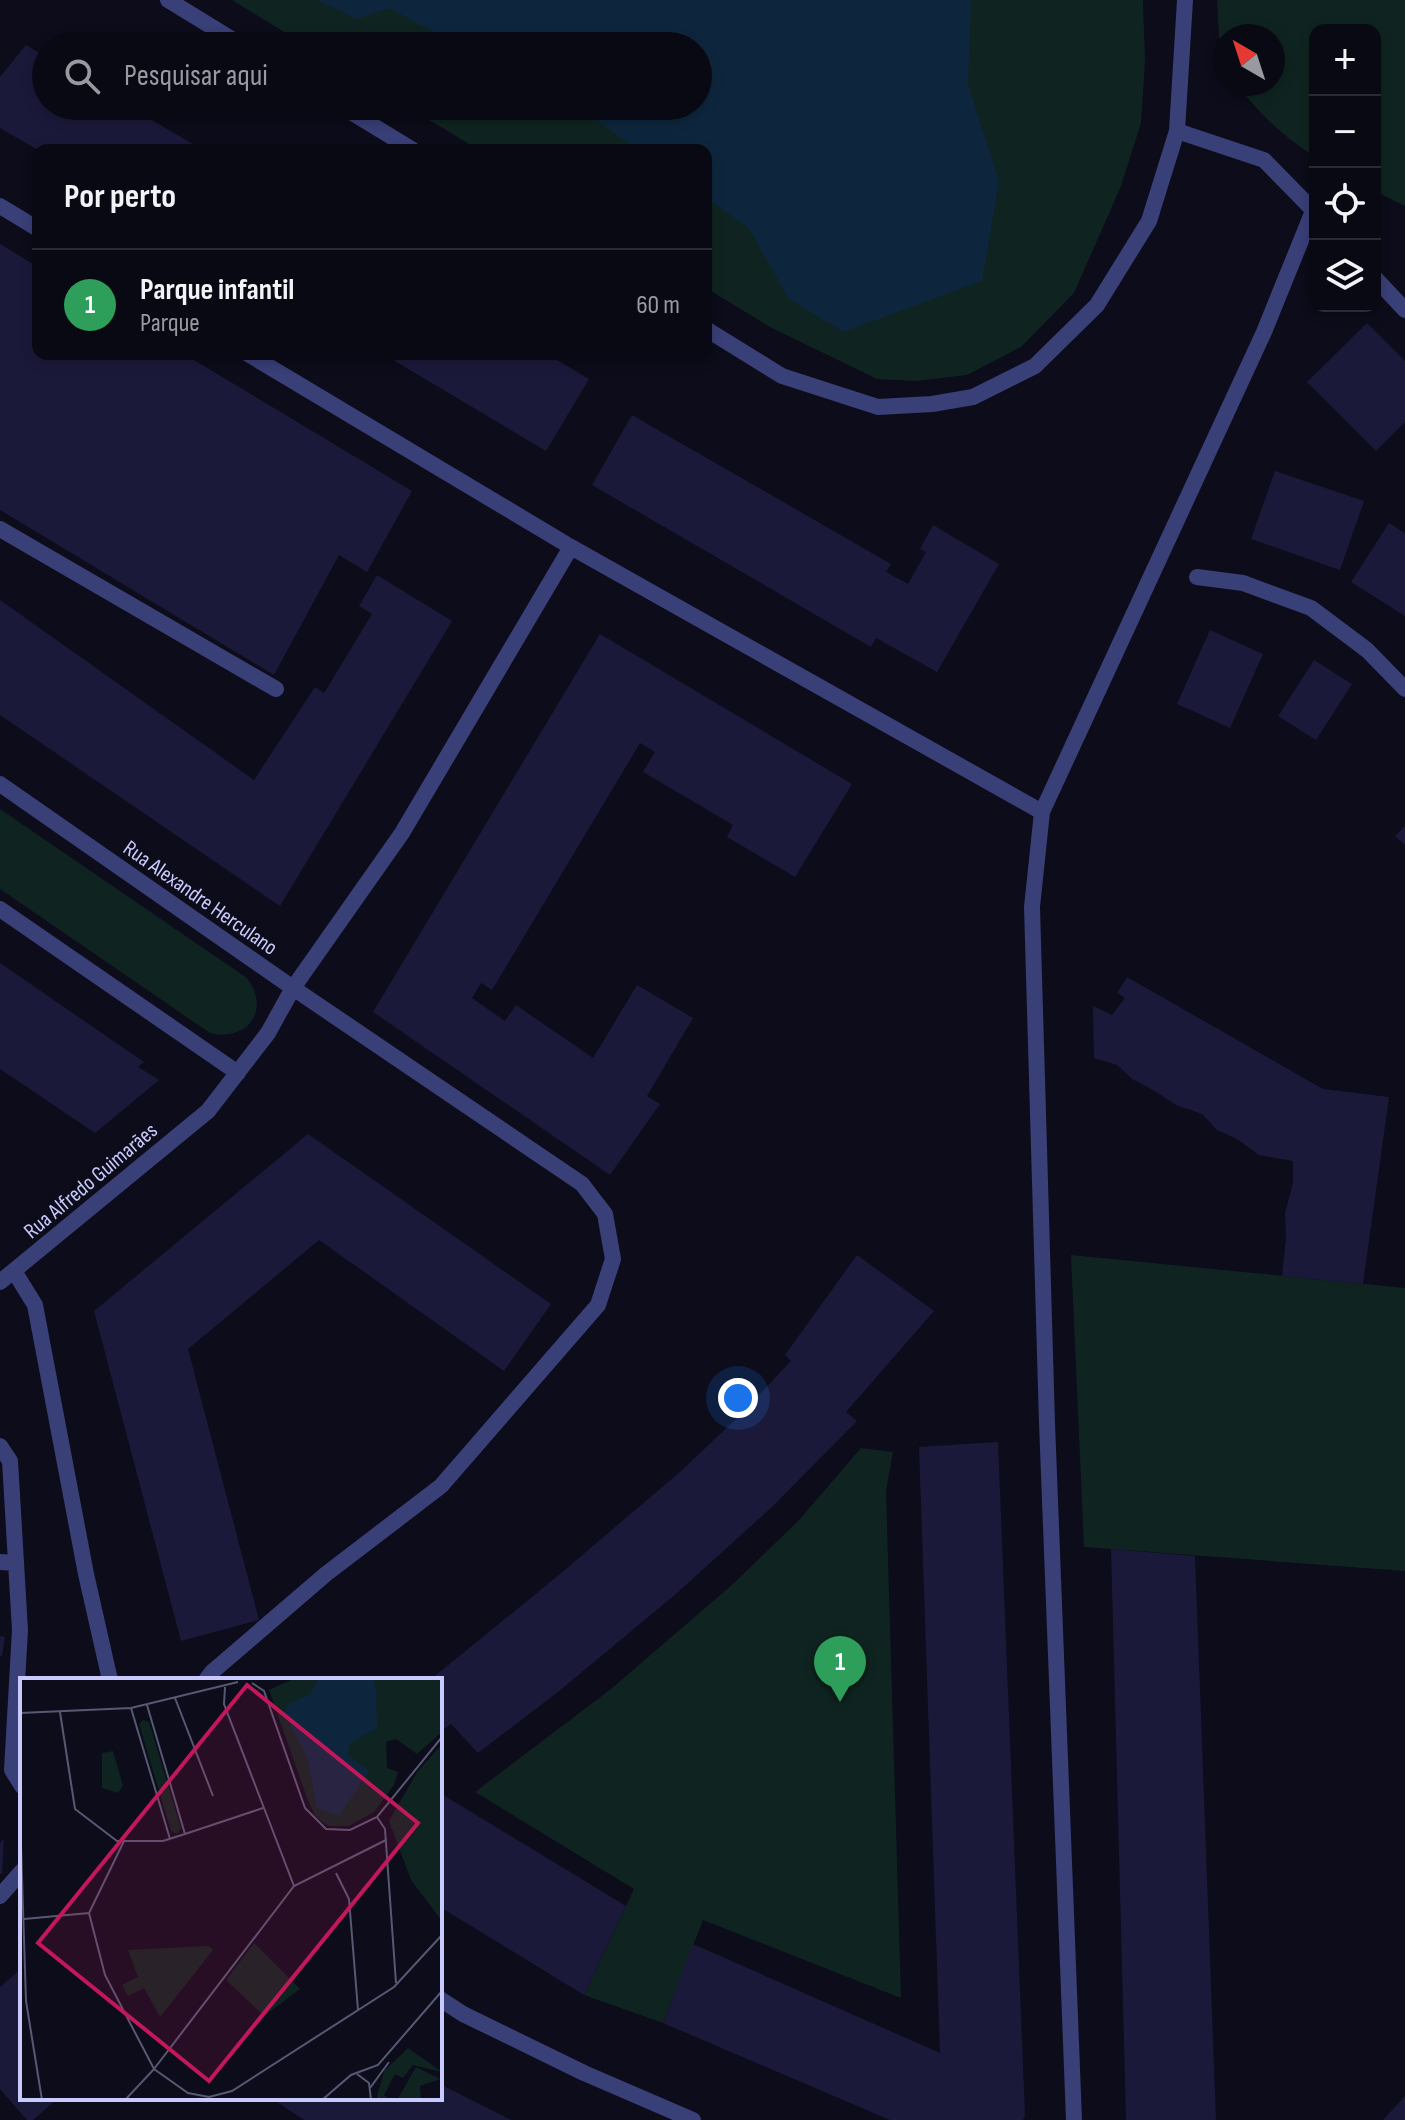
<!DOCTYPE html>
<html lang="pt">
<meta charset="utf-8">
<style>
:root{--surface:#090914;--page:#12121d;--text:#f1f3f6;--muted:#999aa0;--line:#292a34;--accent:#db2777}
body{margin:0;font-family:"Sofia Sans Condensed",sans-serif;background:var(--page);color:var(--text)}
.controls{position:absolute;right:24px;top:24px;display:grid;overflow:hidden;border-radius:16px;box-shadow:0 4px 12px #0003}
.controls button{width:72px;height:72px;display:grid;place-items:center;padding:0;border:0;border-bottom:2px solid var(--line);background:var(--surface);color:var(--text);font:40px sans-serif}
.compass{position:absolute;left:1213px;top:24px;width:72px;height:72px;border-radius:50%;background:var(--surface);box-shadow:0 4px 12px #0003;rotate:321deg}
.you{position:absolute;left:738px;top:1398px;width:28px;height:28px;margin:-20px;border:6px solid #fff;border-radius:50%;background:#1a73e8;box-shadow:0 0 0 12px #1a73e833}
.badge{display:grid;place-items:center;width:52px;height:52px;border-radius:50%;background:var(--accent);color:#fff;font-size:26px;font-weight:700}
.pin{position:absolute;translate:-50% -66px;filter:drop-shadow(0 2px 4px #0008)}
.pin::after{content:'';position:absolute;top:42px;width:28px;height:24px;background:inherit;clip-path:polygon(0 0,100% 0,50% 100%)}
.list{margin:0;padding:0;list-style:none}
h2{display:flex;justify-content:space-between;align-items:center;height:104px;margin:0;padding:0 32px;font-size:34px}
h2 small{font-size:26px;font-weight:400;color:var(--muted)}
.list li{display:grid;grid-template-columns:52px 1fr auto;gap:24px;align-items:center;box-sizing:border-box;height:112px;padding:0 32px;border-top:2px solid var(--line)}
.list b{display:block;font-size:30px;white-space:nowrap}
.list p{margin:0;font-size:26px;white-space:nowrap;color:var(--muted)}
.list em{font-size:26px;font-style:normal;color:var(--muted)}
.icon{flex:none;width:44px;height:44px;fill:none;stroke:currentColor;stroke-width:2;stroke-linecap:round;stroke-linejoin:round}
.map{position:relative;flex:none;width:1405px;height:2120px;overflow:hidden}
.search{position:absolute;background:var(--surface);box-shadow:0 4px 12px #0003;left:32px;top:32px;width:680px;height:88px;display:flex;align-items:center;gap:20px;box-sizing:border-box;padding:0 28px;border-radius:44px;color:var(--muted);font-size:30px}
.panel{position:absolute;background:var(--surface);box-shadow:0 4px 12px #0003;left:32px;top:144px;width:680px;height:216px;border-radius:16px}
.map>svg:first-child{display:block}
.green{fill:#0f2420}
.water{fill:#0e263d}
.building{fill:#1b193a}
.lines{fill:none;stroke-linecap:round;stroke-linejoin:round}
.lane{stroke:#393f77;stroke-width:16}
.street{stroke:#393f77;stroke-width:16}
.labels{text-anchor:middle;stroke-width:8;stroke-linejoin:round;paint-order:stroke}
.street-label{font-size:22px;fill:#c8c9fc;stroke:#0c0c1a}
.inset-road{fill:none;stroke:#575874;stroke-width:2}
.view{fill:#c2185b;fill-opacity:0.15;stroke:#c2185b;stroke-width:4}
.inset-edge{fill:none;stroke:#c8c9fc;stroke-width:4}
</style>
<div class="map">
<svg width="1405" height="2120" viewBox="0 0 1405 2120">
<rect width="100%" height="100%" fill="#0c0c1a"/>
<path class="green" d="M 232,0 L 1143,0 L 1145,61 L 1141,123 L 1121,186 L 1074,293 L 1021,347 L 967,375 L 916,381 L 877,379 L 770,327 L 706,288 L 706,150 L 479,150 L 406,106 L 698,106 L 698,46 L 307,46 Z
M 1217,0 L 1405,0 L 1405,206 L 1375,191 L 1375,30 L 1315,30 L 1315,157 C 1283,136 1260,115 1237,84 L 1273,84 L 1273,36 L 1225,36 L 1225,56 L 1219,36 Z
M 0,809 L 247,978 C 271,1010 248,1042 210,1033 L 0,889 Z
M 1071,1255 L 1405,1288 L 1405,1571 L 1084,1547 Z
M 861,1448 L 893,1452 L 886,1491 L 901,1998 L 703,1920 L 663,2023 L 584,1995 L 634,1889 L 475,1792 L 611,1689 L 733,1584 L 799,1520 Z"/>
<path class="water" d="M 317,0 L 971,0 L 968,84 L 999,182 L 982,281 L 843,332 L 788,298 L 749,228 L 706,198 L 706,150 L 638,150 L 588,114 L 572,106 L 698,106 L 698,46 L 460,46 L 389,8 L 357,19 Z"/>
<path class="building" d="M 26,45 L 46,57 L 46,106 L 128,106 L 203,150 L 38,150 L 0,128 L 0,77 Z
M 0,244 L 38,267 L 38,354 L 184,354 L 412,491 L 367,572 L 339,555 L 274,675 L 0,510 Z
M 1367,323 L 1405,361 L 1405,422 L 1376,451 L 1307,382 Z
M 383,354 L 547,354 L 589,379 L 546,451 Z
M 632,415 L 891,564 L 886,572 L 908,584 L 926,552 L 920,549 L 933,525 L 999,564 L 937,672 L 876,638 L 871,647 L 592,485 Z
M 1275,471 L 1364,501 L 1340,570 L 1251,539 Z
M 1389,523 L 1405,533 L 1405,616 L 1351,582 Z
M 377,575 L 452,621 L 280,906 L 0,715 L 0,600 L 254,780 L 315,687 L 324,693 L 372,614 L 359,606 Z
M 1210,630 L 1263,654 L 1230,728 L 1177,704 Z
M 600,634 L 852,784 L 795,877 L 727,837 L 733,825 L 643,772 L 655,752 L 640,743 L 492,990 L 481,983 L 472,998 L 505,1021 L 516,1005 L 593,1058 L 637,985 L 693,1018 L 647,1096 L 660,1104 L 610,1175 L 373,1012 Z
M 1314,660 L 1352,684 L 1316,740 L 1278,716 Z
M 1405,826 L 1405,845 L 1395,836 Z
M 0,963 L 144,1062 L 138,1067 L 159,1080 L 95,1133 L 0,1069 Z
M 1127,977 L 1323,1089 L 1389,1097 L 1363,1284 L 1282,1276 L 1286,1239 L 1285,1213 L 1293,1183 L 1293,1161 L 1259,1155 L 1237,1139 L 1217,1130 L 1202,1114 L 1176,1105 L 1155,1091 L 1132,1079 L 1117,1065 L 1094,1058 L 1093,1006 L 1112,1015 L 1125,998 L 1117,993 Z
M 308,1134 L 551,1304 L 504,1371 L 319,1240 L 188,1349 L 259,1620 L 181,1641 L 94,1311 Z
M 857,1255 L 934,1311 L 846,1412 L 857,1421 L 773,1506 L 677,1593 L 558,1692 L 478,1753 L 451,1724 L 440,1732 L 440,1680 L 430,1680 L 560,1574 L 681,1471 L 738,1417 L 791,1361 L 785,1355 Z
M 998,1442 L 1025,2116 L 1023,2120 L 890,2120 L 663,2023 L 693,1944 L 940,2053 L 919,1447 Z
M 1111,1549 L 1195,1556 L 1216,2120 L 1126,2120 Z
M 0,1636 L 5,1637 L 2,1656 L 0,1656 Z
M 440,1793 L 626,1906 L 584,1995 L 440,1907 Z
M 4,1839 L 2,1874 L 0,1874 L 0,1843 Z
M 22,1968 L 22,2098 L 58,2098 L 33,2120 L 27,2120 L 0,2089 L 0,1987 Z
M 440,2084 L 511,2120 L 304,2120 L 271,2098 L 440,2098 Z
M 1405,2096 L 1405,2120 L 1383,2120 Z"/>
<g class="lines">
<path class="lane" d="M 0,1446 L 10,1461 L 20,1630 L 12,1770 L 22,1786
M 0,1562 L 16,1563
M 206,1680 L 212,1672 L 326,1574 L 441,1486 L 598,1305 L 613,1259 L 605,1214 L 582,1184 L 293,988"/>
<path class="street" d="M 168,0 L 243,46
M 341,106 L 413,150
M 1177,131 L 1264,160 L 1315,212
M 0,206 L 38,229
M 1375,278 L 1405,310
M 706,329 L 782,376 L 878,407 L 932,404 L 973,397 L 1035,366 L 1097,305 L 1149,221 L 1177,131 L 1185,0
M 248,354 L 571,547 L 1042,812
M 0,529 L 276,689
M 1197,577 L 1243,583 L 1311,608 L 1367,650 L 1405,689
M 0,784 L 293,988 L 268,1033 L 208,1111 L 0,1282
M 0,909 L 238,1073
M 293,988 L 402,833 L 571,547
M 14,1271 L 35,1305 L 86,1574 L 110,1680
M 0,1896 L 22,1871
M 440,1999 L 463,2014 L 584,2073 L 693,2120
M 1074,2120 L 1047,1423 L 1032,907 L 1042,812 L 1264,332 L 1313,211"/>
</g>
<g class="labels">
<g class="street-label">
<text transform="translate(201 897) rotate(35)" y="8">Rua Alexandre Herculano</text>
<text transform="translate(90 1180) rotate(-40)" y="8">Rua Alfredo Guimarães</text>
</g>
</g>
<g transform="translate(20 1678)">
<rect width="422" height="422" fill="#0c0c1a"/>
<path d="M 275,0 L 422,0 L 422,54 L 397,76 L 376,61 L 366,64 L 367,90 L 378,94 L 374,107 L 354,134 L 329,148 L 308,148 L 296,139 L 288,123 L 249,12 ZM 123,42 L 129,44 L 161,150 L 157,156 L 151,153 L 119,46 ZM 422,66 L 422,243 L 391,202 L 369,143 L 397,94 ZM 93,73 L 103,108 L 98,115 L 82,110 L 82,75 ZM 234,265 L 280,311 L 244,338 L 206,302 ZM 189,268 L 193,272 L 140,339 L 124,310 L 108,318 L 102,307 L 118,299 L 108,272 ZM 388,370 L 422,394 L 393,387 L 383,400 L 375,396 L 364,417 L 372,422 L 356,422 L 364,393 ZM 396,389 L 420,401 L 400,408 L 401,422 L 377,422 Z" fill="#0f2420"/>
<path d="M 298,0 L 353,0 L 356,12 L 357,50 L 330,66 L 328,77 L 349,93 L 319,138 L 297,130 L 287,79 L 264,34 L 268,26 L 291,16 Z" fill="#0e263d"/>
<path class="inset-road" d="M 232,5 L 244,13 L 285,130 L 306,151 L 330,152 L 357,139 L 422,59M 205,9 L 204,26 L 274,208M 155,20 L 193,118M 111,30 L 150,161M 40,34 L 55,131 L 97,163 L 143,163 L 165,156 L 127,27M 0,35 L 111,30 L 218,4M 0,137 L 6,323 L 22,422M 357,139 L 365,151 L 376,305M 165,156 L 243,130M 104,163 L 69,235 L 85,297 L 134,391 L 274,208 L 366,162M 316,195 L 329,221 L 338,332M 4,241 L 69,235M 337,396 L 349,405 L 351,422M 350,410 L 369,384M 105,422 L 134,391 L 168,415 L 189,419 L 212,413 L 374,309 L 422,257M 302,422 L 331,397 L 358,387 L 422,313"/>
<path class="view" d="M 227,7 L 398,145 L 189,403 L 18,265 Z"/>
<rect width="422" height="422" class="inset-edge"/>
</g>
</svg>
<div class="controls">
<button>+</button>
<button>−</button>
<button><svg class="icon" aria-label="locate" viewBox="0 0 24 24"><circle cx="12" cy="12" r="6"/><path d="M12 2v4M12 18v4M2 12h4M18 12h4"/></svg></button>
<button><svg class="icon" aria-label="layers" viewBox="0 0 24 24"><path d="M12 4l9 5-9 5-9-5zM3 14l9 5 9-5"/></svg></button>
</div>
<svg class="compass" viewBox="-18 -18 36 36"><path d="M0-13l5 13h-10z" fill="#e53935"/><path d="M0 13l5-13h-10z" fill="#999aa0"/></svg>
<div class="you"></div>
<div class="pin badge" style="left:840px;top:1702px;background:#2e9e5b">1</div>
<div class="search"><svg class="icon" aria-label="search" viewBox="0 0 24 24"><circle cx="10" cy="10" r="6"/><path d="M15 15l6 6"/></svg>Pesquisar aqui</div>
<section class="panel">
<h2>Por perto<small></small></h2>
<ul class="list">
<li><span class="badge" style="background:#2e9e5b">1</span><div><b>Parque infantil</b><p>Parque</p></div><em>60 m</em></li>
</ul>
</section>
</div>
